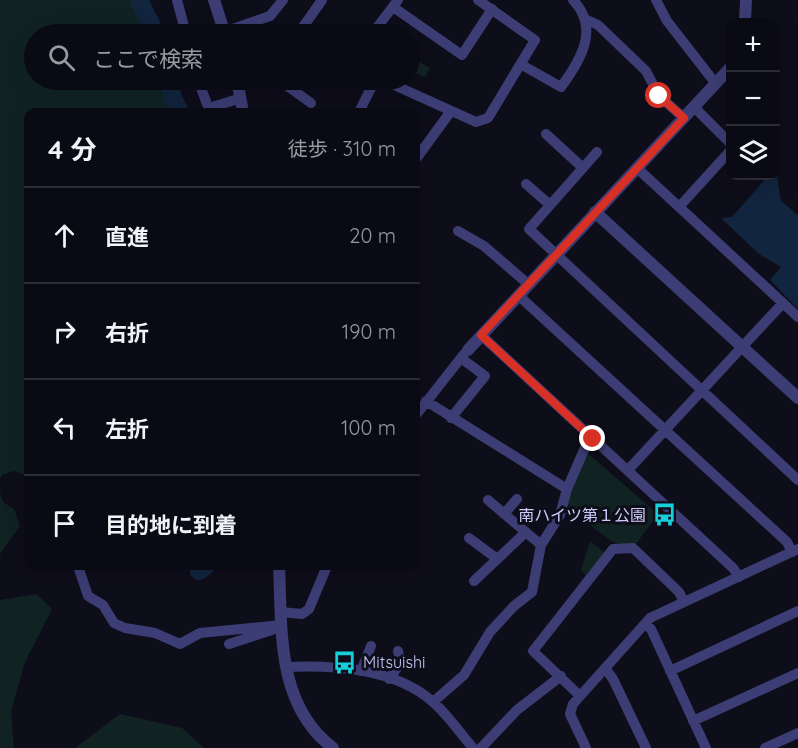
<!DOCTYPE html>
<html lang="ja">
<meta charset="utf-8">
<style>
:root{--surface:#0a0a14;--page:#181822;--text:#f1f3f6;--muted:#999aa0;--line:#2a2b34}
body{margin:0;font-family:Quicksand,"Noto Sans JP",sans-serif;background:var(--page);color:var(--text)}
.controls{position:absolute;right:18px;top:18px;display:grid;overflow:hidden;border-radius:12px;box-shadow:0 6px 24px #0002}
.controls button{width:54px;height:54px;display:grid;place-items:center;padding:0;border:0;border-bottom:2px solid var(--line);background:var(--surface);color:var(--text);font:30px sans-serif}
.stop{position:absolute;width:18px;height:18px;margin:-14px;border:4px solid #d93025;border-radius:50%;background:#fff}
.stop.end{background:#d93025;border-color:#fff;box-shadow:0 2px 6px #0008}
.list{margin:0;padding:0;list-style:none}
h2{display:flex;justify-content:space-between;align-items:center;height:78px;margin:0;padding:0 24px;font-size:26px}
h2 small{font-size:20px;font-weight:400;color:var(--muted)}
.list li{display:grid;grid-template-columns:39px 1fr auto;gap:18px;align-items:center;box-sizing:border-box;height:96px;padding:0 24px;border-top:2px solid var(--line)}
.list b{display:block;font-size:22px;white-space:nowrap}
.list em{font-size:20px;font-style:normal;color:var(--muted)}
.icon{flex:none;width:33px;height:33px;fill:none;stroke:currentColor;stroke-width:2;stroke-linecap:round;stroke-linejoin:round}
.map{position:relative;flex:none;width:798px;height:748px;overflow:hidden}
.search{position:absolute;background:var(--surface);box-shadow:0 6px 24px #0002;left:24px;top:24px;width:396px;height:66px;display:flex;align-items:center;gap:15px;box-sizing:border-box;padding:0 21px;border-radius:33px;color:var(--muted);font-size:22px}
.panel{position:absolute;background:var(--surface);box-shadow:0 6px 24px #0002;left:24px;top:108px;width:396px;height:462px;border-radius:12px}
.map>svg:first-child{display:block}
.green{fill:#102322}
.water{fill:#12253e}
.lines{fill:none;stroke-linecap:round;stroke-linejoin:round}
.river{stroke:#12253e;stroke-width:18}
.minor{stroke:#3c3d74;stroke-width:10}
.tertiary{stroke:#3c3d74;stroke-width:12}
.route{stroke:#d93025;stroke-width:8}
.labels{text-anchor:middle;stroke-width:6;stroke-linejoin:round;paint-order:stroke}
.poi-label{font-size:16px;fill:#cecbfa;stroke:#0e0d1a;text-anchor:end}
</style>
<div class="map">
<svg width="798" height="748" viewBox="0 0 798 748">
<rect width="100%" height="100%" fill="#0e0d1a"/>
<path class="green" d="M 0,0 L 137,0 L 152,34 L 34,34 L 34,80 L 166,80 L 178,112 L 28,112 L 28,477 L 14,471 L 2,475 L 0,479 Z
M 410,56 L 430,68 L 425,77 L 410,71 Z
M 584,450 L 658,514 L 633,548 C 613,549 579,515 564,502 Z
M 0,493 L 3,502 L 14,509 L 20,526 L 0,554 Z
M 590,541 L 608,555 L 589,580 L 581,570 Z
M 37,594 L 52,609 L 25,662 L 11,711 L 14,748 L 0,748 L 0,600 Z
M 120,714 L 182,728 L 204,748 L 75,748 Z"/>
<path class="water" d="M 776,171 L 781,201 L 798,215 L 798,309 L 770,280 L 781,267 L 759,254 L 721,218 L 732,217 L 768,176 L 776,176 Z"/>
<g class="lines">
<path class="river" d="M 139,0 L 156,34
M 169,80 L 173,98 L 180,112
M 199,571 L 206,566"/>
<path class="minor" d="M 177,0 L 186,34
M 656,0 L 667,21 L 716,84
M 393,7 L 462,55 L 492,9
M 587,20 L 598,25 L 646,71 L 659,96 L 684,118
M 224,32 L 270,16 L 283,0
M 298,34 L 322,0
M 372,34 L 398,0
M 522,65 L 561,87 C 581,60 600,28 573,0
M 198,80 L 210,112
M 279,80 L 311,103
M 383,80 L 476,122 L 488,118 L 535,40 L 478,0
M 694,107 L 730,143
M 209,108 L 241,98
M 359,112 L 375,80
M 546,134 L 583,168
M 597,152 L 529,229 L 798,480
M 416,159 L 451,111
M 637,168 L 798,317
M 526,184 L 550,205
M 679,207 L 730,151
M 458,231 L 484,246 L 528,284
M 518,295 L 787,542 L 792,552
M 481,335 L 733,568 L 739,577
M 426,401 L 567,489
M 416,415 L 464,354
M 451,418 L 485,376 L 461,358
M 628,470 L 783,303
M 488,500 L 541,545
M 504,514 L 517,499
M 469,538 L 496,558
M 78,566 L 88,596 L 103,605 L 114,623 L 125,628 L 155,633 L 180,644 L 200,633 L 282,625
M 474,581 L 526,532
M 281,612 L 302,614 L 309,609 L 327,566
M 645,624 L 651,629 L 706,748
M 229,644 L 272,630
M 286,667 C 334,665 395,668 433,702 C 448,715 460,733 473,748
M 605,668 L 613,679 L 646,748
M 361,671 L 371,646
M 670,671 L 798,611
M 389,679 L 401,662 L 398,651
M 580,696 L 533,651 L 613,549 L 633,548 L 679,592 L 684,602
M 433,702 L 464,675 L 490,632 L 514,606 L 532,592 L 541,545 L 560,515 L 567,489 L 590,436
M 693,721 L 798,673
M 481,748 L 517,710 L 561,676
M 586,748 L 570,714 L 573,704 L 650,618 L 798,549
M 765,748 L 798,733"/>
<path class="tertiary" d="M 214,0 L 225,34
M 745,22 L 746,0
M 237,80 L 243,112
M 595,212 L 798,398
M 468,350 L 730,68
M 279,566 C 282,630 276,705 333,748"/>
</g>
<g class="lines">
<path class="route" d="M 593,439 L 481,335 L 684,118 L 659,96"/>
</g>
<defs>
<symbol id="bus-bare" viewBox="-9 -9 18 18"><path d="M-5-6H5V4H4V6H2V4H-2V6H-4V4H-5ZM-3.5-4V0h7V-4ZM-3.5 1.2v1.5H-2V1.2ZM2 1.2v1.5H3.5V1.2Z" fill="#17cfda" stroke="#0e0d1a" stroke-width="2.5" paint-order="stroke"/></symbol>
</defs>
<g fill-rule="evenodd">
<use href="#bus-bare" x="648" y="498" width="33" height="33"/>
<use href="#bus-bare" x="328" y="646" width="33" height="33"/>
</g>
<g class="labels">
<g class="poi-label">
<text x="646" y="521">南ハイツ第１公園</text>
<text x="363" y="668" text-anchor="start">Mitsuishi</text>
</g>
</g>
</svg>
<div class="controls">
<button>+</button>
<button>−</button>
<button><svg class="icon" aria-label="layers" viewBox="0 0 24 24"><path d="M12 4l9 5-9 5-9-5zM3 14l9 5 9-5"/></svg></button>
</div>
<div class="stop" style="left:659px;top:96px"></div>
<div class="stop end" style="left:593px;top:439px"></div>
<div class="search"><svg class="icon" aria-label="search" viewBox="0 0 24 24"><circle cx="10" cy="10" r="6"/><path d="M15 15l6 6"/></svg>ここで検索</div>
<section class="panel">
<h2>4 分<small>徒歩 · 310 m</small></h2>
<ul class="list">
<li><svg class="icon" aria-label="ahead" viewBox="0 0 24 24"><path d="M12 20V5M6 11l6-6 6 6"/></svg><div><b>直進</b></div><em>20 m</em></li>
<li><svg class="icon" aria-label="right" viewBox="0 0 24 24"><path d="M7 20v-9h11M14 6l5 5-5 5"/></svg><div><b>右折</b></div><em>190 m</em></li>
<li><svg class="icon" aria-label="left" viewBox="0 0 24 24"><path d="M17 20v-9H6M10 6l-5 5 5 5"/></svg><div><b>左折</b></div><em>100 m</em></li>
<li><svg class="icon" aria-label="arrive" viewBox="0 0 24 24"><path d="M6 21V4h12l-3 4 3 4H6"/></svg><div><b>目的地に到着</b></div></li>
</ul>
</section>
</div>
